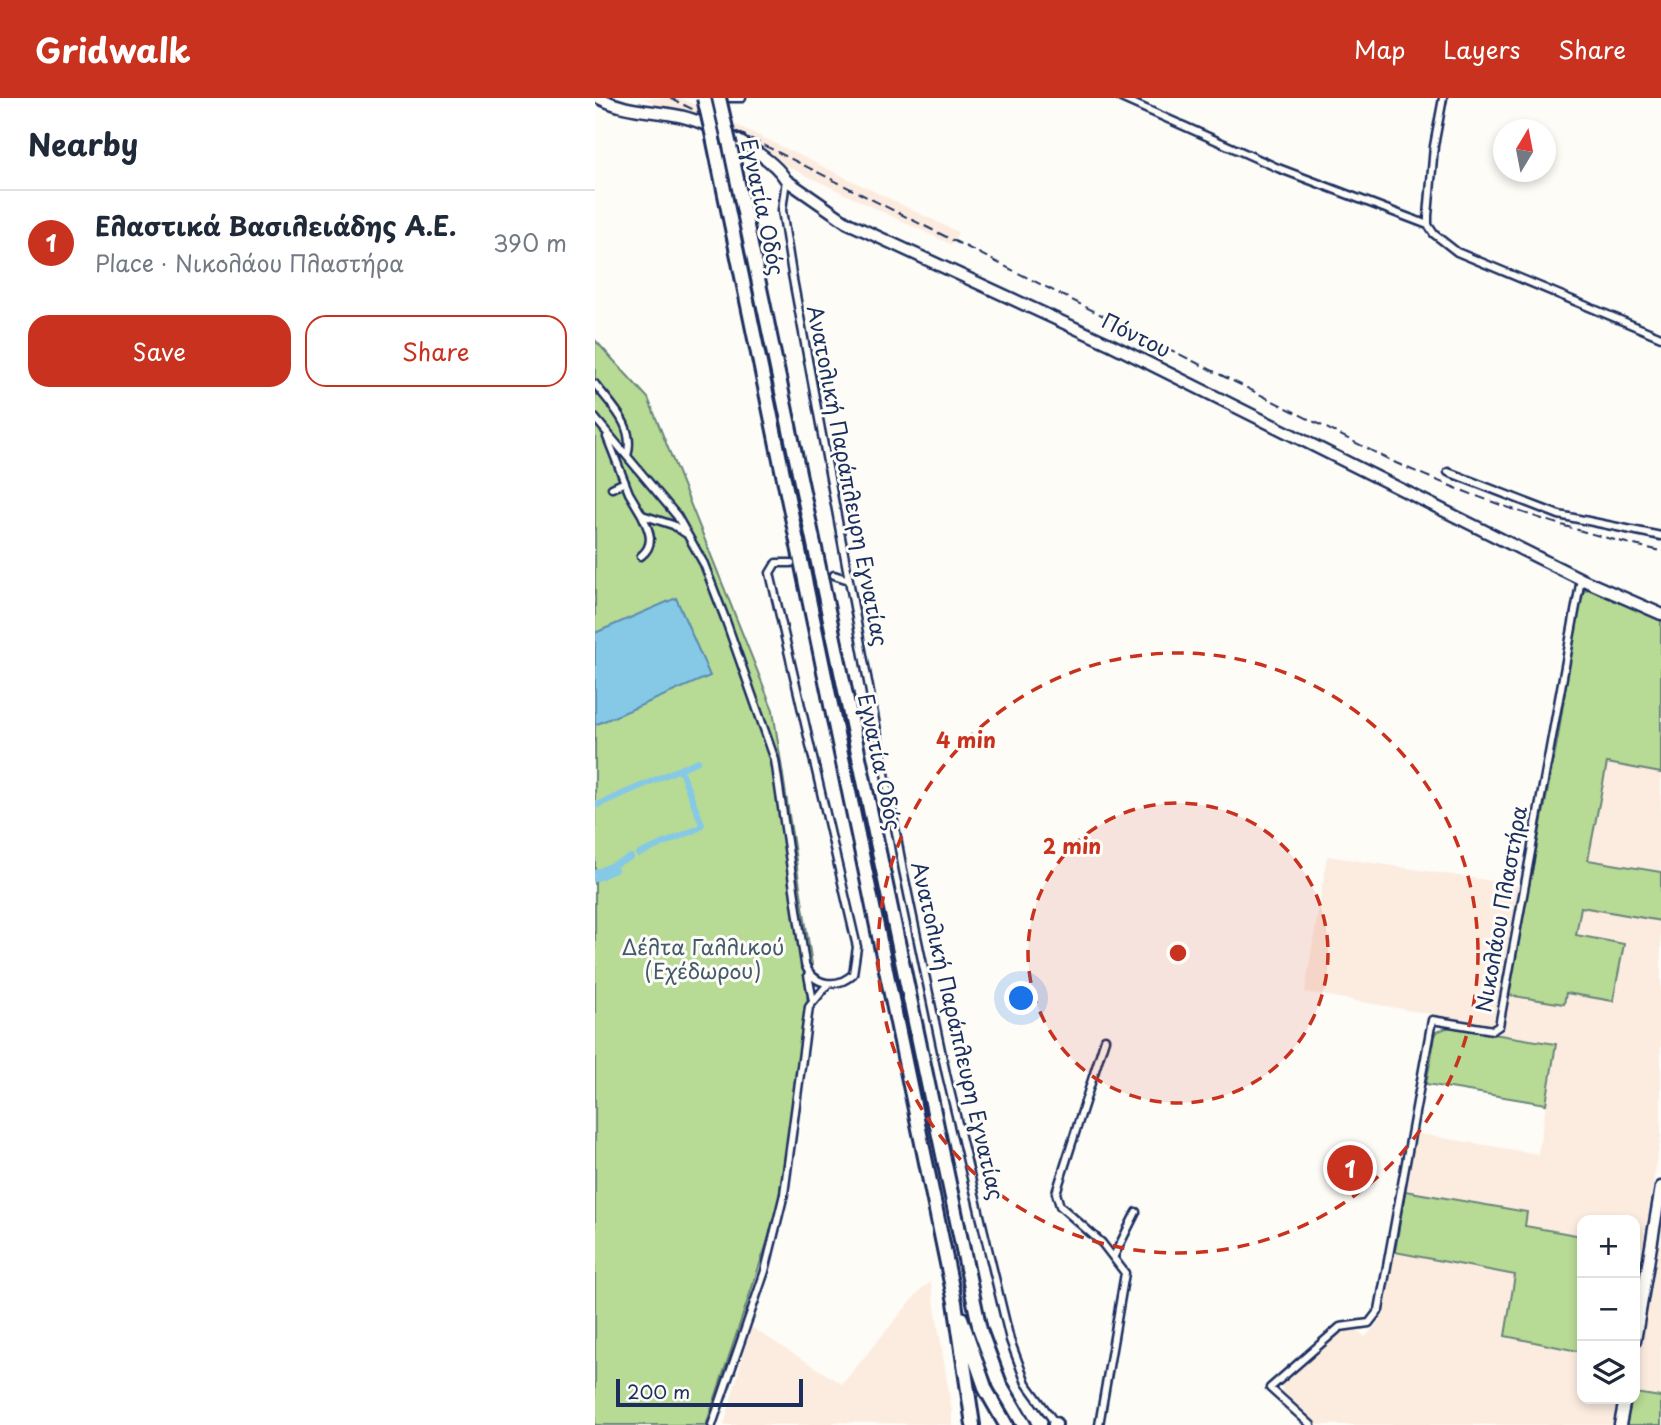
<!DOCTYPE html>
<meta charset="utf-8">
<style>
:root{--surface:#fff;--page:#f2f2f3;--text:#1f2937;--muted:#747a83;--line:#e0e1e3;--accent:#c8321e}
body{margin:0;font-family:"Playpen Sans",sans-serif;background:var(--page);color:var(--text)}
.controls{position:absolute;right:21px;bottom:21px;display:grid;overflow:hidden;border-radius:14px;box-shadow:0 4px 10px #0003}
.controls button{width:63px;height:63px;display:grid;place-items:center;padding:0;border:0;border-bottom:2px solid var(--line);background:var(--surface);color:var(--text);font:35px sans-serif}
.compass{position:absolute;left:898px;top:21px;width:63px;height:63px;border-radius:50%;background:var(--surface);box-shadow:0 4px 10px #0003;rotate:10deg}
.scale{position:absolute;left:21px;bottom:18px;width:187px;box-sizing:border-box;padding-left:7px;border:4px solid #1b2f5e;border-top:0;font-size:19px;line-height:24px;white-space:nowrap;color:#1b2f5e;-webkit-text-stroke:5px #fdfcf7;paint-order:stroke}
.you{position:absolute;left:427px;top:901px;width:24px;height:24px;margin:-18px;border:5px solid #fff;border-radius:50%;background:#1a73e8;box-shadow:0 0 0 10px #1a73e833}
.badge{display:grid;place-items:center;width:46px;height:46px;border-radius:50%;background:var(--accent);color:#fff;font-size:23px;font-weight:700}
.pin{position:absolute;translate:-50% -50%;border:4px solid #fff;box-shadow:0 2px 7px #0006}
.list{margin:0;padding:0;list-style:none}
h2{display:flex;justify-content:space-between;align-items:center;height:91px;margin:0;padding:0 28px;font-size:30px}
h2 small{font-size:23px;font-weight:400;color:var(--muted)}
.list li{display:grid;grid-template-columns:46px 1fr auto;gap:21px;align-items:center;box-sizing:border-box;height:105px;padding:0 28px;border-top:2px solid var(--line)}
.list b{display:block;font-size:26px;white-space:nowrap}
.list p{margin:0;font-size:23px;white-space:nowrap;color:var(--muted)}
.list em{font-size:23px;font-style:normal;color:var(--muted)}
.actions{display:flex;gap:14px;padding:21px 28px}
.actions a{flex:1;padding:16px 0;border:2px solid var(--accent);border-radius:21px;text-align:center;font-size:24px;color:var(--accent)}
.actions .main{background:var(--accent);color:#fff}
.icon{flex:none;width:38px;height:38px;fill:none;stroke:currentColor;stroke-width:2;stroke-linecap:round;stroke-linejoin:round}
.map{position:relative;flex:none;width:1066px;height:1327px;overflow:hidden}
header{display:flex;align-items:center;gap:42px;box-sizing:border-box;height:98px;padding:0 35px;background:var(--accent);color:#fff}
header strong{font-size:33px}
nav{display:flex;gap:38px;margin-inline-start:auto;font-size:24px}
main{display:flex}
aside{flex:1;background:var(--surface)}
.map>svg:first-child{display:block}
.built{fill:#fcece0}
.green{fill:#b7da95;stroke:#69847a;stroke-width:2}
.water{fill:#85c9e6;stroke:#5b8bb0;stroke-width:2}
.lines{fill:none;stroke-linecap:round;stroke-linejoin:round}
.canal{stroke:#85c9e6;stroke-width:6}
.street-tunnel{stroke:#d0d3d8;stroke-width:6;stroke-dasharray:6 3;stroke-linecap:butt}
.street-casing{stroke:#1b2f5e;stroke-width:11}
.secondary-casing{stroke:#1b2f5e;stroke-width:15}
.highway-casing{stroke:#1b2f5e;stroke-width:18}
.street{stroke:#fdfcf7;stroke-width:6}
.secondary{stroke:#fdfcf7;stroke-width:10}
.highway{stroke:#fdfcf7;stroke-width:12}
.rail{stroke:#1b2f5e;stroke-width:2;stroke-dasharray:10 5;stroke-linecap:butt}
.highway-bridge-casing{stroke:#1b2f5e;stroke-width:18;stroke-linecap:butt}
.highway-bridge{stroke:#fdfcf7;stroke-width:12}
.ring{fill:none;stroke:#c8321e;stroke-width:3.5;stroke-dasharray:12 9}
.labels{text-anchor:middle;stroke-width:6;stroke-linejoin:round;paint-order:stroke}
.street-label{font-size:21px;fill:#1b2f5e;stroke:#fdfcf7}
.park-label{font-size:21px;fill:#425a6c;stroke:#fdfcf7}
.centre{fill:#c8321e;stroke:#fdfcf7;stroke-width:3.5}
.ring-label{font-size:21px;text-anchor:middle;font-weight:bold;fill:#c8321e;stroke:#fdfcf7;stroke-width:6;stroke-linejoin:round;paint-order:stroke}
</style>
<header>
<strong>Gridwalk</strong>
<nav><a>Map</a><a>Layers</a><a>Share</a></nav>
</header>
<main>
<aside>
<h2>Nearby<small></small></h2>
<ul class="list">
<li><span class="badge">1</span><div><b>Ελαστικά Βασιλειάδης Α.Ε.</b><p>Place · Νικολάου Πλαστήρα</p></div><em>390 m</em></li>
</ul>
<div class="actions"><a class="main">Save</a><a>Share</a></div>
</aside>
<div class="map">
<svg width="1066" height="1327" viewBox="0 0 1066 1327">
<rect width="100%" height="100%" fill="#fdfcf7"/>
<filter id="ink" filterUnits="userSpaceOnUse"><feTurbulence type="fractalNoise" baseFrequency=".0143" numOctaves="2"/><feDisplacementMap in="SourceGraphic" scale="14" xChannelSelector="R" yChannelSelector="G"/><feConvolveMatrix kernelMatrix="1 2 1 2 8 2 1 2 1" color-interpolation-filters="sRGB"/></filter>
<g filter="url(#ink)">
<path class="built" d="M 48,0 L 86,0 L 363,134 L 357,147 Z
M 1012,665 L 1066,675 L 1066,774 L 993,762 Z
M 732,758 L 924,787 L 898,927 L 710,894 Z
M 986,809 L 1066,823 L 1066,1038 L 1048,1149 L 1040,1147 L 1040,1122 L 987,1122 L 987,1138 L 930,1128 L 931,1113 L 810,1093 L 819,1035 L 943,1056 L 961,946 L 905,937 L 913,897 L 969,905 Z
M 1066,1110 L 1066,1299 L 1040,1295 L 1040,1260 Z
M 800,1154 L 921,1177 L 911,1238 L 987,1254 L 987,1301 L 1022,1301 L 1018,1327 L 722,1327 L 687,1292 L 687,1285 L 738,1238 L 759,1228 L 770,1239 L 781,1227 L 789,1213 Z
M 336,1184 L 357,1313 L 357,1327 L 239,1324 L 239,1327 L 129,1327 L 156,1229 L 247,1286 L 326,1191 Z"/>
<path class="green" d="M 0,242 L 53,300 L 178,612 L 217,867 L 182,1115 L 111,1327 L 0,1327 Z
M 994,490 L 1066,520 L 1066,675 L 1012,665 L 993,762 L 1066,774 L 1066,823 L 986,809 L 981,837 L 1029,846 L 1018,903 L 971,895 L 969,906 L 913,897 L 963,639 L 984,504 L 987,495 Z
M 854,929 L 961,946 L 951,1006 L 831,986 L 841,934 Z
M 810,1093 L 932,1114 L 930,1128 L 987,1138 L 987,1254 L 910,1238 L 920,1177 L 800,1154 Z
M 1040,1295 L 1066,1299 L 1066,1327 L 1029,1327 L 1033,1301 L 1040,1301 Z"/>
<path class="water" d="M 81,500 L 115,578 L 0,627 L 0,535 Z"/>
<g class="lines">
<path class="canal" d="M 0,708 L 103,663
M 44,756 L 104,730 L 107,726 L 85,671
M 0,775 L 36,759
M 0,781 L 20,772"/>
<path class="street-tunnel" d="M 196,465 L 239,477"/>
<defs>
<path id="street" d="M 134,0 L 147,0
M 526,0 L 683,70 L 833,127
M 848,0 L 839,48 L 833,118 L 833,127 L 839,136 L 862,154 L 1066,239
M 191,82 L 187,112 L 197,176 L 308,772 L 351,976 L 415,1242 L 431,1285 L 460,1325
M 0,286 C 17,308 41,329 32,358
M 0,320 L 82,418 L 109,466 L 131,523 L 180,662 L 210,866 C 218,888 242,891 258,876 L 262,849 L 175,475 L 181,465 L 196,465
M 12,339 L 34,395 L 47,417 L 78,427 L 90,435
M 853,374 L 964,417 L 1066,438
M 17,390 L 30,384
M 46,458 C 61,446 54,432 47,417
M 239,477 L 254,482
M 213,877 L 218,903
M 519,1158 L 541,1114
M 117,1327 L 170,1173 L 189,1096 L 214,909 L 233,886
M 504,1327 L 530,1175 L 507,1145 L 465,1108 L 461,1095 L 510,941
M 716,1327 L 675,1290 L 745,1229 L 774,1225 L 784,1212 L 837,922 L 898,932 L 904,928 L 986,481"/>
<path id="secondary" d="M 4,0 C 30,13 51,12 79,17 C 110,22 175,55 191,82 L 253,125 L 517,247 L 986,481 L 1066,516
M 1040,1243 L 1066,1089
M 1025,1327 L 1030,1301"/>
<path id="highway" d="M 118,39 L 360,1204 L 378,1327
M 135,48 L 385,1232 L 405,1286 L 429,1327
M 366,1220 L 391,1292 L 411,1327
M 460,1326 L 460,1327"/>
</defs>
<use href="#street" class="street-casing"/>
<use href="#secondary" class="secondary-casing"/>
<use href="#highway" class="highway-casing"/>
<use href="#street" class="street"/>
<use href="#secondary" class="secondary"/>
<use href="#highway" class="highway"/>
<path class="rail" d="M 75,0 L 801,365 C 887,403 974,433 1066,453"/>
<defs>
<path id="highway-bridge" d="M 109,0 L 118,39
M 124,0 L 135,48"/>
</defs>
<use href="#highway-bridge" class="highway-bridge-casing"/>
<use href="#highway-bridge" class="highway-bridge"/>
</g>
</g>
<circle cx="583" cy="855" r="150" fill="#c8321e" fill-opacity=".12"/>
<g class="ring">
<circle cx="583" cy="855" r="150"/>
<circle cx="583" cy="855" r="300"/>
</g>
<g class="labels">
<g class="street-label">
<text transform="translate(167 109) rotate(78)" y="7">Εγνατία Οδός</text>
<text transform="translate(541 238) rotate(26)" y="7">Πόντου</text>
<text transform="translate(252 378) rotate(79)" y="7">Ανατολική Παράπλευρη Εγνατίας</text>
<text transform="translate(284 664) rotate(78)" y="7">Εγνατία Οδός</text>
<text transform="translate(907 811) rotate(-80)" y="7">Νικολάου Πλαστήρα</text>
<text transform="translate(362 933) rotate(77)" y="7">Ανατολική Παράπλευρη Εγνατίας</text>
</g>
<g class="park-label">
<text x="108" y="857">Δέλτα Γαλλικού<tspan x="108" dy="24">(Εχέδωρου)</tspan></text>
</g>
</g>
<circle cx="583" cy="855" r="10" class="centre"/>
<g class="ring-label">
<text x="371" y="650">4 min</text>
<text x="477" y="756">2 min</text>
</g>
</svg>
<div class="controls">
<button>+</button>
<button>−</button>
<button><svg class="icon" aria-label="layers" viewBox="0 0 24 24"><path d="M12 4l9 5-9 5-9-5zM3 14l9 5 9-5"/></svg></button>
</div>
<svg class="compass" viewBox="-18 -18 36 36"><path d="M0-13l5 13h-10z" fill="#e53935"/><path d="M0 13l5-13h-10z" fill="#747a83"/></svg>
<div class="scale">200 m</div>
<div class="you"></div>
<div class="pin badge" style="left:755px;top:1070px">1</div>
</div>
</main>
